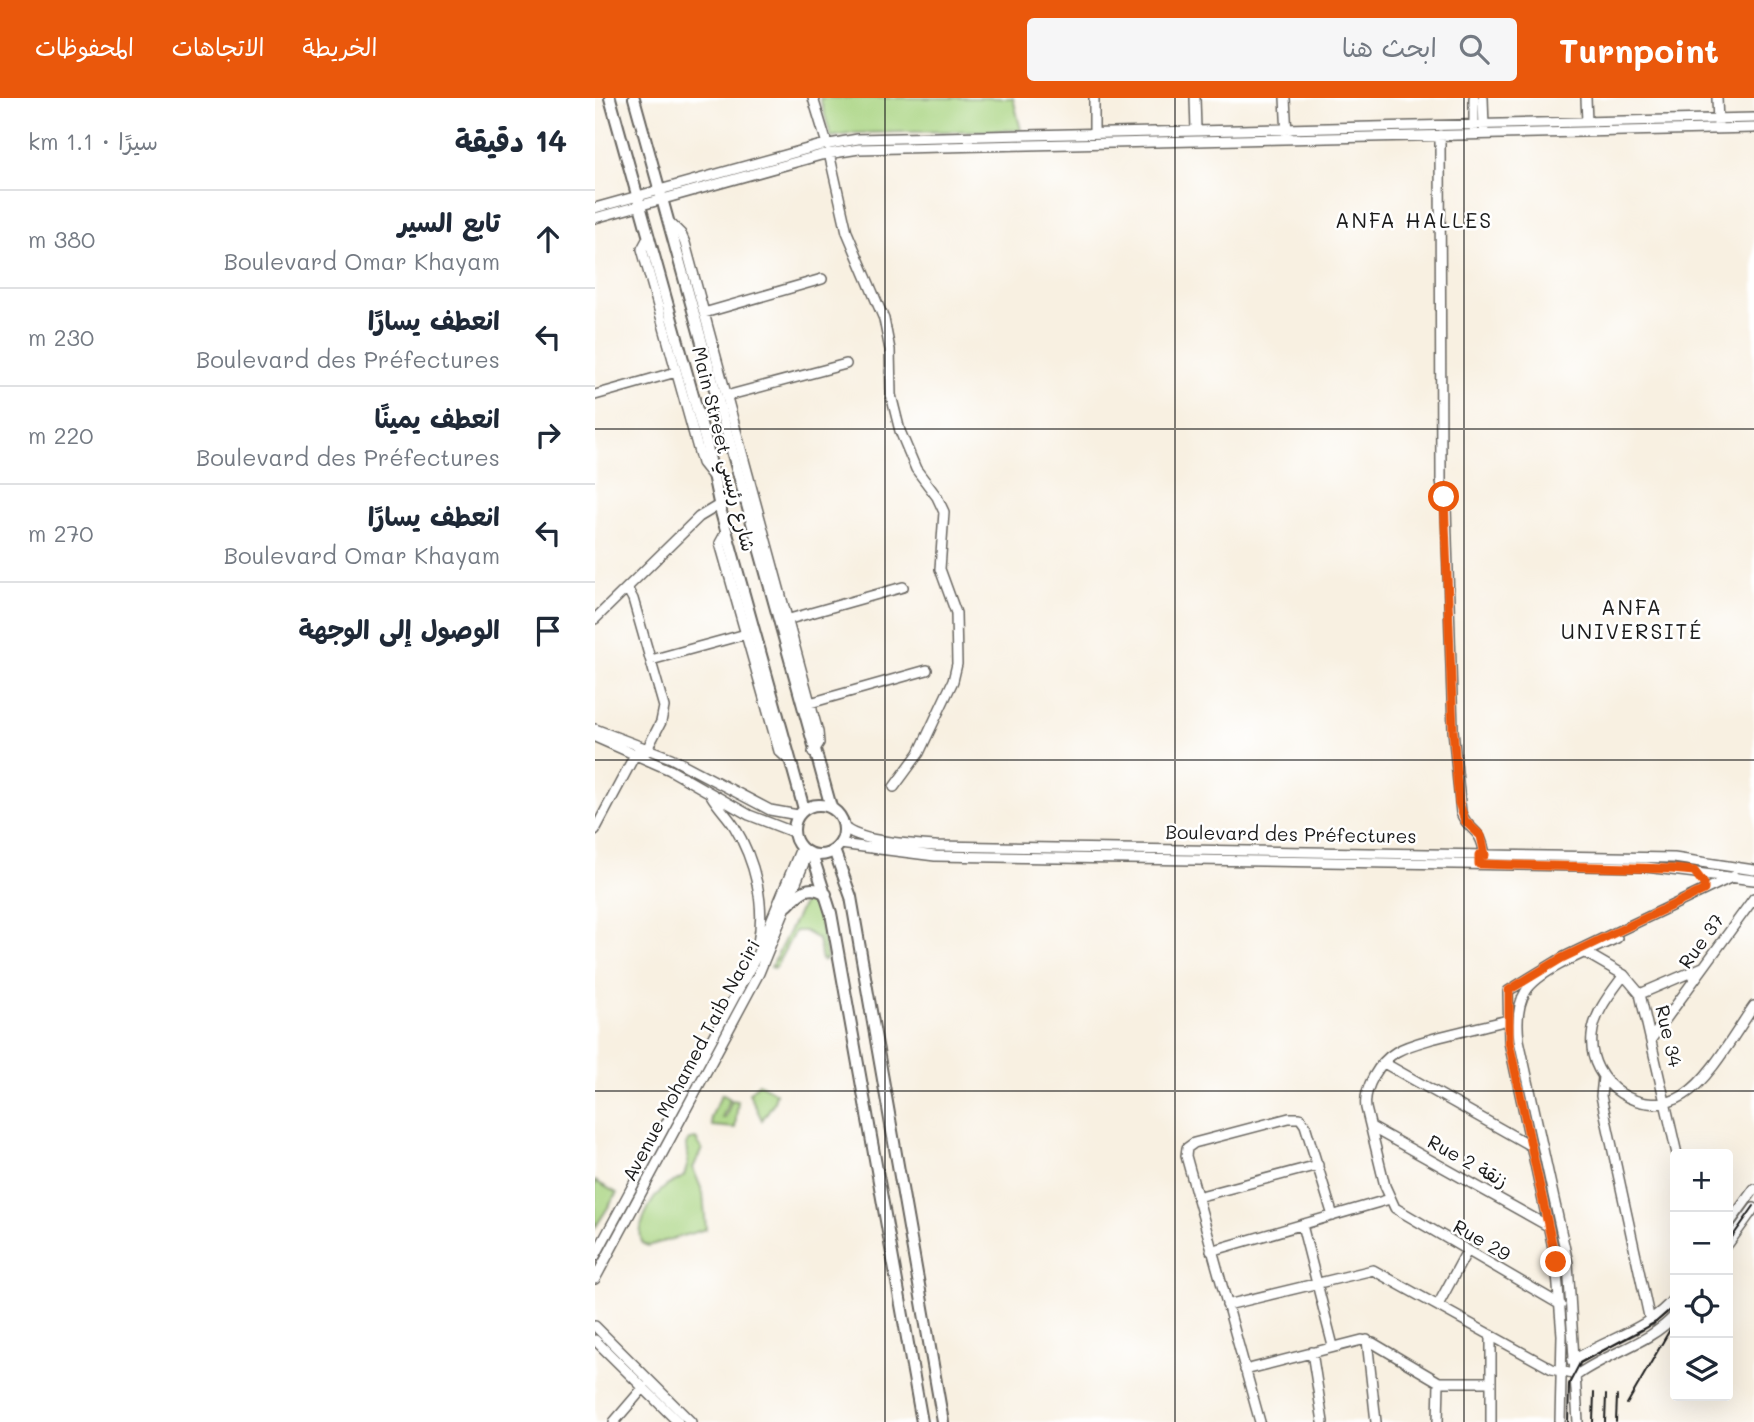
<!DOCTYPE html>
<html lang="ar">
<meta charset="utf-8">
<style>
:root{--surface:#fff;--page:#f6f6f7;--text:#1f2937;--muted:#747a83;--line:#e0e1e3;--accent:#ea580c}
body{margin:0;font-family:Mali,"Playpen Sans Arabic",sans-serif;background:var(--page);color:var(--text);direction:rtl}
.controls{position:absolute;right:21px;bottom:21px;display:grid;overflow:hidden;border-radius:7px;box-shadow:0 7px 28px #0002}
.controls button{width:63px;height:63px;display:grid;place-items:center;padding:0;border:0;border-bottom:2px solid var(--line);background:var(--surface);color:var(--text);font:35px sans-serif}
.stop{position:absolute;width:21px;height:21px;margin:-16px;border:5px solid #ea580c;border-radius:50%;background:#fff}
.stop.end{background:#ea580c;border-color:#fff;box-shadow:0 2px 7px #0008}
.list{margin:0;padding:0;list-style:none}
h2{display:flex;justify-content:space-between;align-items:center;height:91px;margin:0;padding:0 28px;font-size:30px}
h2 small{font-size:23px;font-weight:400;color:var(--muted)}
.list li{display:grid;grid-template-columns:46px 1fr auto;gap:21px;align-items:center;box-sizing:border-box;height:98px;padding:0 28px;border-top:2px solid var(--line)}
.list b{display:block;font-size:26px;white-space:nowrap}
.list p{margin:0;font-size:23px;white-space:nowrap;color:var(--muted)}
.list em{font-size:23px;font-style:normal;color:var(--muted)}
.icon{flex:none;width:38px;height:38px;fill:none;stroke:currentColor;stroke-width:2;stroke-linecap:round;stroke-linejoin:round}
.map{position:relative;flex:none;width:1159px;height:1324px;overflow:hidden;direction:ltr}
header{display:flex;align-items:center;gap:42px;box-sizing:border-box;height:98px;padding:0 35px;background:var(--accent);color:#fff}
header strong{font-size:33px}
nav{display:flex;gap:38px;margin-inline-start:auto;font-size:24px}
.search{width:490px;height:63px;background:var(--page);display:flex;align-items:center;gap:18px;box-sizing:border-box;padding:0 24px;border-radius:7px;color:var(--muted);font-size:26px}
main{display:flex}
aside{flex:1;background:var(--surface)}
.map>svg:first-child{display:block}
.green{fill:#a9d481;stroke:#62784e;stroke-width:2}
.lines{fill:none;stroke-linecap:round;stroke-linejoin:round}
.minor-casing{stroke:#696661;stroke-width:12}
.major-casing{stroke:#696661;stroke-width:14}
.minor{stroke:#fff;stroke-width:9}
.major{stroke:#fff;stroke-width:10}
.tram{stroke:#1c1c1c;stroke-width:2}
.route{stroke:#ea580c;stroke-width:9}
.grid{fill:none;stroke:#1c1c1c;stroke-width:2;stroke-opacity:0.55}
.labels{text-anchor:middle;stroke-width:5;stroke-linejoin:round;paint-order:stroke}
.street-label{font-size:19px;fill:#1c1c1c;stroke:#fff}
.neighbourhood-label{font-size:21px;letter-spacing:2px;fill:#1c1c1c;stroke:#fff}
</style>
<header>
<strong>Turnpoint</strong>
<div class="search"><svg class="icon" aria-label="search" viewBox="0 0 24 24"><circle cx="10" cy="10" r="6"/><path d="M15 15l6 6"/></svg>ابحث هنا</div>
<nav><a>الخريطة</a><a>الاتجاهات</a><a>المحفوظات</a></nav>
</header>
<main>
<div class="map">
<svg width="1159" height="1324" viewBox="0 0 1159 1324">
<rect width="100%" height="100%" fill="#fff"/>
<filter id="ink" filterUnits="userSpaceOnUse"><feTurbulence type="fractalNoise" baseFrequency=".0143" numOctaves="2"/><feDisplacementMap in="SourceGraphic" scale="14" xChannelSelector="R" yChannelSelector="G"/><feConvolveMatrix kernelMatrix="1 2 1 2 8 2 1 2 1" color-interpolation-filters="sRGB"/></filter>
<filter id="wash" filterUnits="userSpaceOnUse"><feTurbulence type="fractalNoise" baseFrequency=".00686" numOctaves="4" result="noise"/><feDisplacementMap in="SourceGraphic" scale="28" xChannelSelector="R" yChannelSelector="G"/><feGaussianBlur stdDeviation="1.57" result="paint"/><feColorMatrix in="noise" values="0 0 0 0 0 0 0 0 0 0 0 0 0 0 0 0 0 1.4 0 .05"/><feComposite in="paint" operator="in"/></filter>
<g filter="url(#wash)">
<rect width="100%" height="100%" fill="#f8f0e1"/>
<path class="green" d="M 225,0 L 418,0 L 426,32 L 261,35 L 236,39 Z
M 221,799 L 232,861 L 227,863 L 223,841 L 209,833 L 200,833 L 180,870 L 176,869 L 211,800 Z
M 164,985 L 181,995 L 179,1004 L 167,1022 L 154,995 Z
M 127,996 L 135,1001 L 127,1020 L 130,1020 L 137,1002 L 143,1003 L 140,1030 L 117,1028 L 116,1019 Z
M 101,1041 L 107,1051 L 98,1070 L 108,1095 L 111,1131 L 53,1148 L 48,1146 C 39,1131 57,1099 69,1090 C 75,1085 83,1083 89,1078 L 93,1065 L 91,1047 L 94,1042 Z
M 0,1083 L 22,1095 L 0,1130 Z"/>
</g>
<g filter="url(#ink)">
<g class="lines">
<defs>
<path id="minor" d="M 218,0 L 232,46
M 499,0 L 499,35
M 600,0 L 601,32
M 690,0 L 692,37
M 879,0 L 879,30
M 888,0 L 889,30
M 991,0 L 992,24
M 1122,0 L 1123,26
M 845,37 L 846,383 L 851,409 L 858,632 L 866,715 C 875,736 885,727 890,757
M 234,55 L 252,134 L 289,221 L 295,252 L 296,297 L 305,333 L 321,371 L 342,399 L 349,414 L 345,471 L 361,515 L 362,566 L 358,583 L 324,655 L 299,689
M 0,110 L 223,48 L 263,41 L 1159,20
M 0,120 L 226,57 L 264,51 L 1159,30
M 75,125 L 86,136 L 90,145 L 223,634 L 224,645 L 218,654
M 54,138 L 47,151 L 107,365 L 119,380
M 109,215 L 227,181
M 0,297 L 81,274
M 131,298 L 251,266
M 131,434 L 125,445 L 184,653 L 196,664
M 32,490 L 38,501 L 69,609 L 66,624 L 50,655
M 0,521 L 104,419 L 124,407 L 149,400
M 191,522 L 308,489
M 56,562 L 151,536
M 215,605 L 332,572
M 0,631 L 76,660 L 175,712 L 203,717
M 0,639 L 75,672 L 154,717 L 198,734
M 116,697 C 123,709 132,717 139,728 C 160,762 171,807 163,845
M 249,729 C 266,745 318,746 341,748 L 1079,760 L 1159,772
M 0,732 L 42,653
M 245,746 L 340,758 L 1051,769 L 1159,782
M 991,855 L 1029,877 L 1045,896 L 1082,1056
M 1029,877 C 1015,896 999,915 997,938 C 992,986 1048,1023 1089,997 C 1115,981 1141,933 1159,908
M 1045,896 L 1108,869
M 912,922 C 885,930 821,942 801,954 C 784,964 768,991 771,1010 L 790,1088 L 800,1110 L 966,1207
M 1057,940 L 1159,800
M 789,965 L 936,1048
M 1008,979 L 1006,998 L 1055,1223
M 776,1029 L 953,1128
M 602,1099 L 723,1067
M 707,1127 L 738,1248
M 1133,1127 L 1159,1091
M 1133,1146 L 1159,1110
M 616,1153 L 795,1101
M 0,1158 L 162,857 L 206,750
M 0,1181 L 164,875 L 213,755
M 632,1207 L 778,1172 L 957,1271 L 982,1277 C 1012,1255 1056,1245 1080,1217
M 843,1207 L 872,1153
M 0,1228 L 96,1324
M 0,1242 L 83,1324
M 772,1242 L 781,1324
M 717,1254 L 728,1324
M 977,1263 C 1011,1241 1054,1232 1080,1199
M 650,1272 L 767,1242 L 778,1245 L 844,1284 L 896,1284
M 19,1324 L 49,1289
M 665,1324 L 591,1058 L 592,1050 L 599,1045 L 694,1020 L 705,1020 L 710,1027 L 738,1118
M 843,1324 L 844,1284
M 896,1324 L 896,1237
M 965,1324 L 967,1237 L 961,1164 L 914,944 L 913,893 L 967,860 L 1139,778
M 983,1324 L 973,1165 L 924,942 C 922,926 922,907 931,893 C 945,871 998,851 1022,840"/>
<path id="major" d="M 15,0 L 111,344 L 126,414 L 209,711
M 39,0 L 236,709
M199 732a25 25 0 1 1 50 0a25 25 0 1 1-50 0Z
M 239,752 L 256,799 L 348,1324
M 217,756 L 236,815 L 327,1324
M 193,807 C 205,794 214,785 231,796"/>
</defs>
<use href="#minor" class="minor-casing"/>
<use href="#major" class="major-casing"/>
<use href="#minor" class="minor"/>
<use href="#major" class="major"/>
<path class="tram" d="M 1133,1145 L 1159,1108
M 1032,1306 L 1080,1223
M 973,1324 L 974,1286 L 985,1265 L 1061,1224 L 1080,1207
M 998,1324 L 999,1295
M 1010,1324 L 1011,1297
M 1021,1324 L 1022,1298"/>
</g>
</g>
<g class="lines" filter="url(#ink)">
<path class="route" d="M 849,399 L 858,632 L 864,705 L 870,723 L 886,738 L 890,757 L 884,757 L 884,766 L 1077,771 L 1099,773 L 1109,786 L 1109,792 L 967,860 L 914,892 L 914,944 L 961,1164"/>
</g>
<path class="grid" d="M 290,0 L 290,1324M 580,0 L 580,1324M 869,0 L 869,1324M 0,331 L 1159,331M 0,662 L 1159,662M 0,993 L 1159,993"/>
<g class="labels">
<g class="street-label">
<text transform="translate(129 351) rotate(76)" y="7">Main Street شارع رئيسي</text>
<text transform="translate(696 736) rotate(1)" y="7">Boulevard des Préfectures</text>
<text transform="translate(1106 843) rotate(-54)" y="7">Rue 37</text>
<text transform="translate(1074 938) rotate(77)" y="7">Rue 34</text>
<text transform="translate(96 962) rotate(-62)" y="7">Avenue Mohamed Taib Naciri</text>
<text transform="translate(873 1063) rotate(29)" y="7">Rue 2 زنقة</text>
<text transform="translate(887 1142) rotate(30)" y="7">Rue 29</text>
</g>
<g class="neighbourhood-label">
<text x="819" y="130">ANFA HALLES</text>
<text x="1037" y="517">ANFA<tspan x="1037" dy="24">UNIVERSITÉ</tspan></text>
</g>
</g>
</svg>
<div class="controls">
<button>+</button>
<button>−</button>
<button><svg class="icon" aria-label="locate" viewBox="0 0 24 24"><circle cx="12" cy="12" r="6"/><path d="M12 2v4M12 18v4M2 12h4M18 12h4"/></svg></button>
<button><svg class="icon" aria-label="layers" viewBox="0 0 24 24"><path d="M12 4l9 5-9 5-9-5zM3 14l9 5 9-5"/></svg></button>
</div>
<div class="stop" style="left:849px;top:399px"></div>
<div class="stop end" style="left:961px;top:1164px"></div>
</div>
<aside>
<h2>14 دقيقة<small>سيرًا · 1.1 km</small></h2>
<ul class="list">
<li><svg class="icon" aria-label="ahead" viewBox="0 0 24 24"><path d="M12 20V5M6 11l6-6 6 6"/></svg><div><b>تابع السير</b><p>Boulevard Omar Khayam</p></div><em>380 m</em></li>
<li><svg class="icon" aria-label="left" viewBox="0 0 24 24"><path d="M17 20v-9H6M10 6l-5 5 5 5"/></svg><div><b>انعطف يسارًا</b><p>Boulevard des Préfectures</p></div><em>230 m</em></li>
<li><svg class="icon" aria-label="right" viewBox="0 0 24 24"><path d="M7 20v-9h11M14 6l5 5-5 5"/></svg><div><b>انعطف يمينًا</b><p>Boulevard des Préfectures</p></div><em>220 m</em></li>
<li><svg class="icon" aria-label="left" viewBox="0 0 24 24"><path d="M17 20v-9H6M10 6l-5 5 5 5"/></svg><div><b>انعطف يسارًا</b><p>Boulevard Omar Khayam</p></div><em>270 m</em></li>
<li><svg class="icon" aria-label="arrive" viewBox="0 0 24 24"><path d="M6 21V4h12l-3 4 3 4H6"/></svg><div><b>الوصول إلى الوجهة</b></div></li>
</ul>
</aside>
</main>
